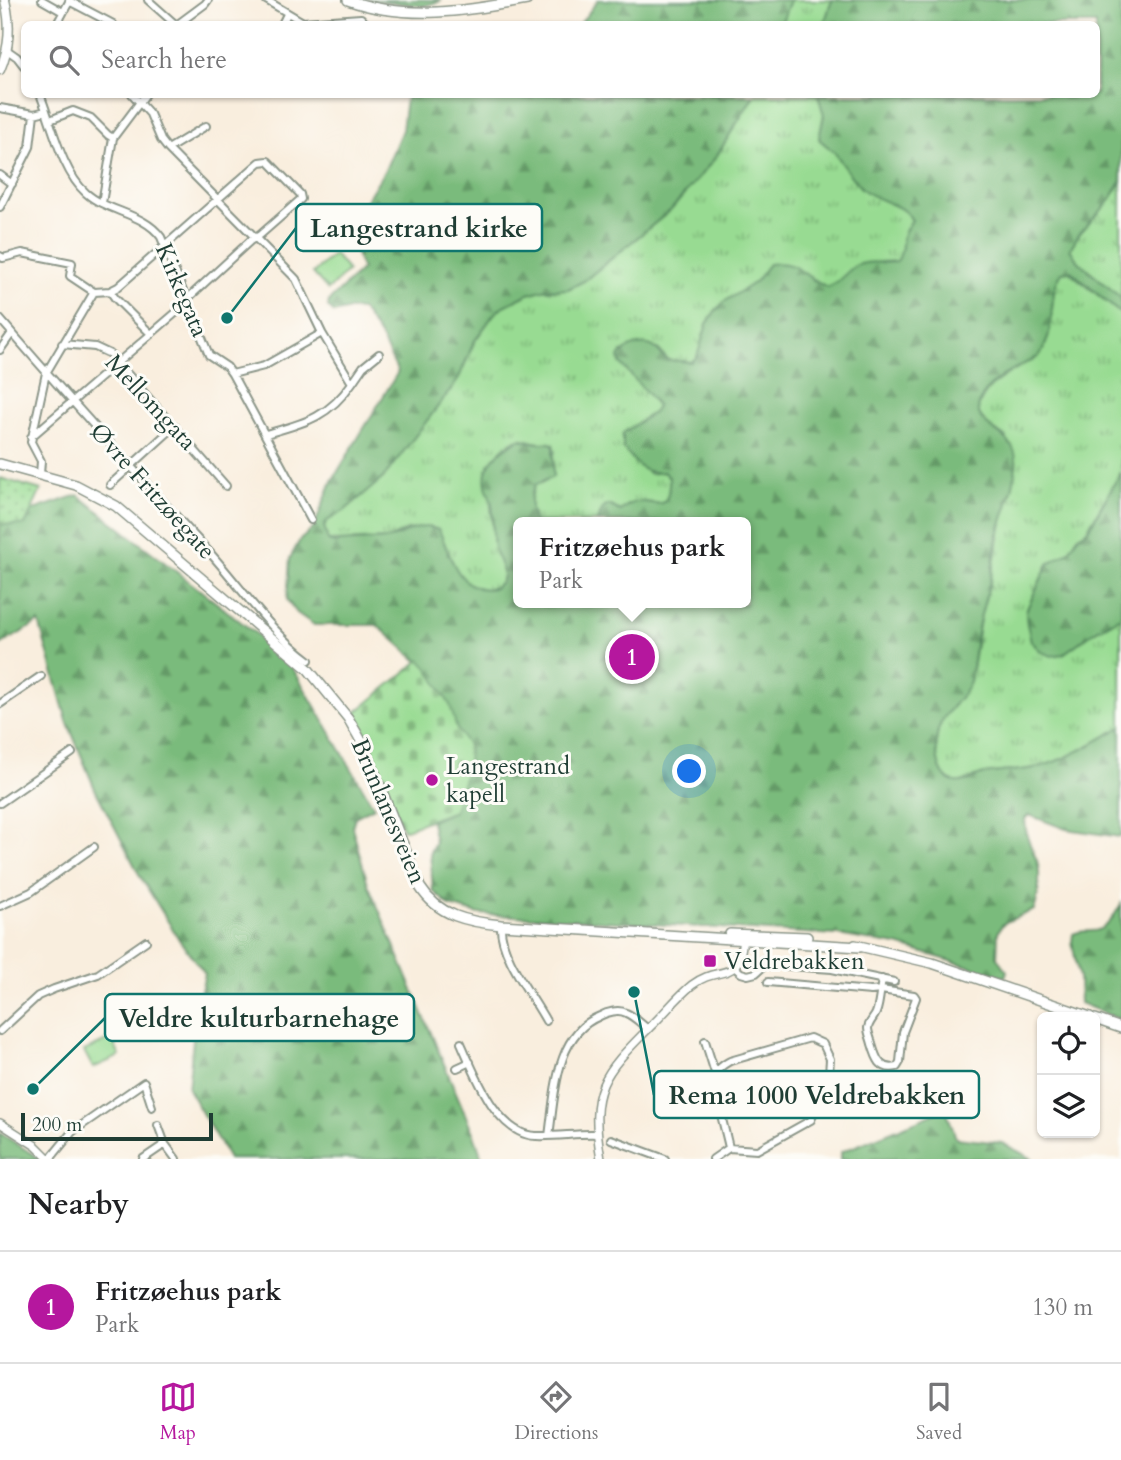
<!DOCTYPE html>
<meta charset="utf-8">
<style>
:root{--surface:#fff;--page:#f6f6f6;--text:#202124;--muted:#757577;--line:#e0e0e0;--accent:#b5179e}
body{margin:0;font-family:Cardo,serif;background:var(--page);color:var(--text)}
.controls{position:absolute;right:21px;bottom:21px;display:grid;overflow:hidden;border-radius:10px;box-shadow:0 2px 5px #0004}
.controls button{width:63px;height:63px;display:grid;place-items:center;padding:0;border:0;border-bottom:2px solid var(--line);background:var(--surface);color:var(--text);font:35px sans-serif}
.scale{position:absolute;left:21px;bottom:18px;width:192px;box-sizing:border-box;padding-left:7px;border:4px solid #1f3d34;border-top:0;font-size:19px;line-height:24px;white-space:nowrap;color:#1f3d34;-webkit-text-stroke:5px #fdfcf7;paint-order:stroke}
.you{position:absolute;left:690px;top:772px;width:24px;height:24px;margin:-18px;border:5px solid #fff;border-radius:50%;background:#1a73e8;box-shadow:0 0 0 10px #1a73e833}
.badge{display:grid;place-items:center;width:46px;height:46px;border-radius:50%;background:var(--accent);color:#fff;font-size:23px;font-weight:700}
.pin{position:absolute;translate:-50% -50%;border:4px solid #fff;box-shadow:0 2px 7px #0006}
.popup{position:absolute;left:513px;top:517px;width:238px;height:91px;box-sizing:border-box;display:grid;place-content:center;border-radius:10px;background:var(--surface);filter:drop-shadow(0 2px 5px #0005);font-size:23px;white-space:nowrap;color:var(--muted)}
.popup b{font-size:26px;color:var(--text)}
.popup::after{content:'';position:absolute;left:50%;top:100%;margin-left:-14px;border:14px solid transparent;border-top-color:var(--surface)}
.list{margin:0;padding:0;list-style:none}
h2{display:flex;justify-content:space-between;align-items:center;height:91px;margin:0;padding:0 28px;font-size:30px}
h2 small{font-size:23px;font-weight:400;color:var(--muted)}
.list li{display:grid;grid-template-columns:46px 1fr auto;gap:21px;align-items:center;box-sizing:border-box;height:112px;padding:0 28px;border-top:2px solid var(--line)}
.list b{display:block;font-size:26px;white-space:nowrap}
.list p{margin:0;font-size:23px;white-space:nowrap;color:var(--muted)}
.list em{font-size:23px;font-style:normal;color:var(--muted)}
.icon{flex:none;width:38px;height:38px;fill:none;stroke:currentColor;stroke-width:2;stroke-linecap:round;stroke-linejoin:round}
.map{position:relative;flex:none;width:1121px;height:1159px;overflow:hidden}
.search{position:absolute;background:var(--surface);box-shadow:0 2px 5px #0004;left:21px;right:21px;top:21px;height:77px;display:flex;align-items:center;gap:18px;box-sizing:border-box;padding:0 24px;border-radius:10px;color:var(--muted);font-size:26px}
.sheet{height:203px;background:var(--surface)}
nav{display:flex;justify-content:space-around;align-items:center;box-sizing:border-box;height:98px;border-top:2px solid var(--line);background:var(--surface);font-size:19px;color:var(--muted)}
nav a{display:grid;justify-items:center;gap:4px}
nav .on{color:var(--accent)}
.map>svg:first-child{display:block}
.grass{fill:url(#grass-tufts);stroke:#5c8c63;stroke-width:2}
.forest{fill:url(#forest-firs);stroke:#4c7c58;stroke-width:2}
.cemetery{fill:url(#cemetery-stones);stroke:#5c8c63;stroke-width:2}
.park{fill:url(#park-dots);stroke:#5c8c63;stroke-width:2}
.pitch{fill:#98db92;stroke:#5c8c63;stroke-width:2}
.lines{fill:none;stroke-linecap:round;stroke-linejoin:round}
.minor-casing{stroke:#8c9689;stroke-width:10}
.tertiary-casing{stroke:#8c9689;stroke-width:10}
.secondary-casing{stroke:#8c9689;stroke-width:11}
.primary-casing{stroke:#8c9689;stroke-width:12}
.minor{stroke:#fff;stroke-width:6}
.tertiary{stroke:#fff;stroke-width:7}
.secondary{stroke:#fff;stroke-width:8}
.primary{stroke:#fff;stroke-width:9}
.poi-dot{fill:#b5179e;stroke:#fdfcf7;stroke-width:2.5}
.labels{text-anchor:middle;stroke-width:6;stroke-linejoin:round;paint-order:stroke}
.street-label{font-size:24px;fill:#1f3d34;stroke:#fdfcf7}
.poi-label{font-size:24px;fill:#1f3d34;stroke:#fdfcf7;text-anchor:start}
.leader{fill:none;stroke:#0f766e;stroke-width:2.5}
.callout-dot{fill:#0f766e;stroke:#fdfcf7;stroke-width:2.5}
.callout{fill:#fdfcf7;stroke:#0f766e;stroke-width:2.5}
.callout-label{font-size:26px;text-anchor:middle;font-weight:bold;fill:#1f3d34}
</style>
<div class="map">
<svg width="1121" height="1159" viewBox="0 0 1121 1159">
<defs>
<pattern id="grass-tufts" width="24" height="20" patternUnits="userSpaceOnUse" patternTransform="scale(1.75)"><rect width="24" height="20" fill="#98db92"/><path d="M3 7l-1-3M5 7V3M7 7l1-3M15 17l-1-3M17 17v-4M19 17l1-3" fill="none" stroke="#7bb378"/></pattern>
<pattern id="forest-firs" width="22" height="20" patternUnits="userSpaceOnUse" patternTransform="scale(1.75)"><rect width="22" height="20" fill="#7abb7c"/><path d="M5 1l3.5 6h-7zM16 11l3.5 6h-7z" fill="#639966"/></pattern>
<pattern id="cemetery-stones" width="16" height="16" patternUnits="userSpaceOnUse" patternTransform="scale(1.75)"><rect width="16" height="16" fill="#98db92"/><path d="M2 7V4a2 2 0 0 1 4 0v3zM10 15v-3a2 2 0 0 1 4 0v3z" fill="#7bb378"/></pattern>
<pattern id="park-dots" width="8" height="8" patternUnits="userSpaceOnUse" patternTransform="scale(1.75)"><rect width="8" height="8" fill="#98db92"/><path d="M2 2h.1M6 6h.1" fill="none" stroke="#7bb378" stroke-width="1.8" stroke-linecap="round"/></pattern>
</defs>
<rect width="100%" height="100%" fill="#fdfcf7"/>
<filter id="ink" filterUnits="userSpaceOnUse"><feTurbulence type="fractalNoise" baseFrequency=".0143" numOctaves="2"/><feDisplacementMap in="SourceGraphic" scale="14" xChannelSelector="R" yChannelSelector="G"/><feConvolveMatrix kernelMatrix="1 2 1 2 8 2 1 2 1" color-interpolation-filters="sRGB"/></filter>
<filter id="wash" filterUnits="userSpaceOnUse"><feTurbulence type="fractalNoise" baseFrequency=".00686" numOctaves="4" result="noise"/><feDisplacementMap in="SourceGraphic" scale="28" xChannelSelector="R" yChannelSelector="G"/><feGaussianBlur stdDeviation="1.57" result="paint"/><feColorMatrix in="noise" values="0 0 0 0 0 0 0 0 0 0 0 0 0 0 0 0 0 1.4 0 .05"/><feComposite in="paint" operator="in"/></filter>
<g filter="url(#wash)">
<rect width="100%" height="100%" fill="#f9eede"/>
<path class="grass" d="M 790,0 L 832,0 L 824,24 L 781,24 Z
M 754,95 L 818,95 L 824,114 L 819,139 L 833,150 L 852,177 L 907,212 L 912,221 L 902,238 L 902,254 L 897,261 L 879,262 L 827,287 L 812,278 L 769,264 L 755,282 L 716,310 L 707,324 L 697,357 L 691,362 L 668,360 L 658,349 L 640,345 L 622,352 L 657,407 L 654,412 L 623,433 C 619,452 638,462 650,474 L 664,472 L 669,477 C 670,522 650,494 630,504 C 626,506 624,509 620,511 L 603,508 L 597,522 L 535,522 C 529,509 529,498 535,485 L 547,481 L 555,451 L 553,444 C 546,441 542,444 535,442 C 532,442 528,439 524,439 C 511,437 493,457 488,467 L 494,547 L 504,574 L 501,582 L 495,587 L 485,589 L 472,586 L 463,579 L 453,565 L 444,542 L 432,527 L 407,530 L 388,539 L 328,541 L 324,526 L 327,521 L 344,511 L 383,478 L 458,380 L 474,342 L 494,314 L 502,307 L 528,294 L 542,290 L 568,289 L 584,281 L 671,210 L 716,157 Z
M 1121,182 L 1121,298 L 1077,260 L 1070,249 L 1079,234 L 1109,202 Z
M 1067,270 L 1121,314 L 1121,472 L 1087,530 L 1078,537 L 1069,551 L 1048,564 L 1026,611 L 1027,624 L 1063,654 L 1095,631 L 1121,617 L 1121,727 C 1095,742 1068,759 1039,767 C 1021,771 1003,771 985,774 C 974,776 959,787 949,780 C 937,772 935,748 937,735 C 941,712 962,702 970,681 L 982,607 L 990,583 L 1002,523 L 1007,438 L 988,426 L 977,411 C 984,385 1005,376 1026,363 C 1031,361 1037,359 1040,355 C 1058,329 1046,296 1062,272 Z
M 140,1016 L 152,1021 L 157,1018 L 159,1022 L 174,1020 L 177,1026 L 122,1034 L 118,1028 L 132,1017 Z"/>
<path class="forest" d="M 369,0 L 440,0 L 439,2 L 423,6 Z
M 598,0 L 790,0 L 781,24 L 580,24 Z
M 832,0 L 1121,0 L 1121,182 L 1109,202 L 1079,234 L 1070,249 L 1077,260 L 1121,298 L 1121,314 L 1071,271 L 1062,272 C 1045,296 1059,331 1038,357 C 1018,367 989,379 980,401 C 969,428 1016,431 1016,460 C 1016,488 1004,512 997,538 C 994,552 993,567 990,581 C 986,598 980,615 977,633 C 974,649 973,665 970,681 C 962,702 941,712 937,735 C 935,748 937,772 949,780 C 960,787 974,776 985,774 C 1003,771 1021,771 1039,767 C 1068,759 1095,742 1121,727 L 1121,837 L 1066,829 L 1029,815 L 1025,819 C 1025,833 1029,844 1035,856 C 1042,869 1039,896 1034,910 L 1008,921 L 1002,925 L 998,932 L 997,958 L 1007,971 L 1005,977 L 897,945 L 838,935 L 479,914 L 450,906 L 433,891 L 430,852 L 435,842 L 431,821 L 454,811 L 464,766 L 431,673 L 377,625 L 314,625 L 297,613 L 287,600 L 290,558 L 300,540 L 313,529 L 332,481 L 398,372 L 380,336 L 362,310 L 350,309 L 334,313 L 328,307 L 329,301 L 362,269 L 356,254 L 363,245 L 364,239 L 354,225 L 354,220 L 386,168 L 402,130 L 406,98 L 416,94 L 754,95 L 716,157 L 671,210 L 584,281 L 568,289 L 542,290 L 528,294 L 502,307 L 494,314 L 474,342 L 458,380 L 383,478 L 344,511 L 327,521 L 324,526 L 328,541 L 334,543 C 351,540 368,541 385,539 C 402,538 417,520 439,530 C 449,552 459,595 492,588 C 499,586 504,580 503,573 C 502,564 495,556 494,548 C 492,534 494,519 492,505 C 491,498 487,492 486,485 C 482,466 496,455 509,446 C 524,434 522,442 538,443 C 544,444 547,442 553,444 L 553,477 L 535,485 C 529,498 529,509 535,522 L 518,522 L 518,603 L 746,603 L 746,522 L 597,522 L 603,508 L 609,505 L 620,511 C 624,509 626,506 630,504 C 649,494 671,522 669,477 L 664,472 C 640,474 638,465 623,448 L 623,433 L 654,412 L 657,407 L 654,401 L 620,363 L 619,357 C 625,347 644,340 655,348 C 660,351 662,357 668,360 L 691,362 L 697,357 L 707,324 L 716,310 L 724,302 L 755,282 L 769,264 C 799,259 803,278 827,287 C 839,284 845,272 855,266 C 868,259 883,265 897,261 C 903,252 901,247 903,237 C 904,230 909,226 912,220 C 901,203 882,203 866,192 C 853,183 845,166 835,153 C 830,148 824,144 819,139 L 824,115 L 818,95 L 1096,94 L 1096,24 L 824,24 Z
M 1121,472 L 1121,617 L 1095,631 L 1063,654 L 1052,656 L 1041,652 L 1031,641 L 1027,624 L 1026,611 L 1048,564 L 1069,551 L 1078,537 L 1088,530 Z
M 78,495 L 286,657 L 374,807 L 355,817 L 352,827 L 368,884 L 477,1142 L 482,1159 L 229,1159 L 188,1089 L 196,1011 L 205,974 L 180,941 L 140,876 L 95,789 L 67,721 L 39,622 L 0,645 L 0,524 L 25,525 L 33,510 Z
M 1121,904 L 1121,1020 L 1080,1003 L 1079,978 L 1072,942 L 1073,934 C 1081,930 1083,932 1091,931 C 1107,931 1114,916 1121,904 Z
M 946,1109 L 956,1138 L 1002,1143 L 1033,1159 L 841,1159 L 841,1152 Z
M 0,1133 L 40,1159 L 0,1159 Z"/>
<path class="cemetery" d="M 420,660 L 427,667 L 450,705 L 457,729 L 469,747 L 468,765 L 454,811 L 403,830 L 369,742 L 355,713 Z"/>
<path class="park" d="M 0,478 L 41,490 L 25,525 L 0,524 Z"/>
<path class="pitch" d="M 334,254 L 348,271 L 328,290 L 313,273 Z
M 109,1040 L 112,1040 L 120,1056 L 93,1068 L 84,1051 Z"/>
</g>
<g filter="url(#ink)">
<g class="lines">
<defs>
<path id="minor" d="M 42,0 L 63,12
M 148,0 L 175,24
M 266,0 L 303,22 L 361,18 L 366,24
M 69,1 L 113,24
M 57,24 L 70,0
M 178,24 L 205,4 L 208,0
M 282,24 L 287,14
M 7,50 L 17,57 L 24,66
M 40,94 C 52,124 62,172 86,193 C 107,212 144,213 161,237 L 209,355 L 227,367 L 232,374 L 311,520
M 132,94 L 150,114 L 161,140 L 168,149 L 296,279 L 322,333
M 0,108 L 34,114 L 46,111
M 50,120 L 73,111 L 91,118 L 108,135 L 113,138
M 168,149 L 206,126
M 0,175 L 12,184
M 102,203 L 113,138 L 146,94
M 0,207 L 30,147 L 34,114
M 0,256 L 3,258 L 22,253 L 72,263 L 70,276 L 94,292
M 110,291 L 115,298 L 151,334
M 0,319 C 69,399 140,477 211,554 C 243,590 271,632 309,660
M 62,344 L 95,347 L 110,354 L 226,486
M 0,350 L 12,333
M 232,374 L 264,366 L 322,333 L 352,383 C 328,418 305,423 266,434
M 352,383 L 363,367 L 379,354
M 31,437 L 186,304
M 40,474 L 41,461 L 31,442 L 46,373 L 94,292 L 110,291 L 118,287 L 260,162 L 268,161 L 300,194 L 301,199 L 260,235 L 250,241 L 186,300
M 110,485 L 175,426
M 0,704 L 41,676
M 0,803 L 72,753
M 0,906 L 31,892 L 94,847
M 501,925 C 499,954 532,995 546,1021
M 734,967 L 741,973 L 748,975 L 756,973 L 764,966 L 775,965 L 832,969 L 894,982
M 768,982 L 871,991 L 881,990 L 914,995 L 916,998 L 903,1032 L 900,1062 L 897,1067 C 880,1071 876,1058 872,1044 C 871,1039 868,1033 868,1028 C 869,1022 874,1018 876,1013 C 880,1003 880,990 882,979
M 0,1031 L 38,996 L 54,989 L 98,974 L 146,941
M 810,1038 L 823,1044 L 830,1059 L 829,1074 L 811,1120 L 757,1150 L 729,1148 C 726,1132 711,1085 717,1072 C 720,1066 725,1064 730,1061 Z
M 705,1041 L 716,1076
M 461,1043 C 475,1074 497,1135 536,1136 C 557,1137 577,1133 597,1134
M 457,1068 L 470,1062
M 817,1110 L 827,1109 L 880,1088
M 158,1125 L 165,1144 L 176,1159
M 549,1136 C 555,1095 555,1034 600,1016 C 607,1012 619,1009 626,1013 C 634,1016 641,1024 648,1029
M 611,1139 L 665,1159
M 50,1159 L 72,1132 L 144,1082 L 152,1107
M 143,1159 L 165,1144
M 713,1159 L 729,1148"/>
<path id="tertiary" d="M 0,1123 L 36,1146 L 49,1159
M 601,1159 C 589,1089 602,1075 650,1027 C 664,1014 677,997 692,985 C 720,963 740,987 743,935"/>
<path id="secondary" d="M 0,70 C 10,46 11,25 5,0"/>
<path id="primary" d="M 348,0 C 406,21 468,11 527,0
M 0,464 L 76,485 L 116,506 L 308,669 L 348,718 L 364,746 L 420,887 C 438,916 469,922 501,925 L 860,947
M 730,934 L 807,937
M 855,945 L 932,963 L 1090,1017
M 1095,1019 L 1121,1028"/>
</defs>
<use href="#minor" class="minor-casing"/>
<use href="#tertiary" class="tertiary-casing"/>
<use href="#secondary" class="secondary-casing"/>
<use href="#primary" class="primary-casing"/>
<use href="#minor" class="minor"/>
<use href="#tertiary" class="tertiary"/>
<use href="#secondary" class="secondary"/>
<use href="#primary" class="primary"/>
</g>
</g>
<g class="poi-dot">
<circle cx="432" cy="780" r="7"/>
<rect x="703" y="954" width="14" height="14" rx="3.5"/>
</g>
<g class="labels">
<g class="street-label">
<text transform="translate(182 290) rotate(67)" y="8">Kirkegata</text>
<text transform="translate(151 402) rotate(47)" y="8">Mellomgata</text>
<text transform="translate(153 491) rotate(48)" y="8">Øvre Fritzøegate</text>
<text transform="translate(389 811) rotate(67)" y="8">Brunlanesveien</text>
</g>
<g class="poi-label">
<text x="446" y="774">Langestrand<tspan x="446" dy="28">kapell</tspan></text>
<text x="724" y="969">Veldrebakken</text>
</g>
</g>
<path class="leader" d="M227 318L296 228M33 1089L105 1018M634 992L654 1095"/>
<g class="callout-dot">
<circle cx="227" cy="318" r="7"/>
<circle cx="33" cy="1089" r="7"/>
<circle cx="634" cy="992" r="7"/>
</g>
<g class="callout">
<rect x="296" y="204" width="246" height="47" rx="7"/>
<rect x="105" y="994" width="309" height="47" rx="7"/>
<rect x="654" y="1071" width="325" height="47" rx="7"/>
</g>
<g class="callout-label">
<text x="419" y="237">Langestrand kirke</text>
<text x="259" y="1027">Veldre kulturbarnehage</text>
<text x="817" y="1104">Rema 1000 Veldrebakken</text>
</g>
</svg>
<div class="controls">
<button><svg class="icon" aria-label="locate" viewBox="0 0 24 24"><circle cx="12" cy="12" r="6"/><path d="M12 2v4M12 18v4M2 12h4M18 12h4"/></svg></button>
<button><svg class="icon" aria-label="layers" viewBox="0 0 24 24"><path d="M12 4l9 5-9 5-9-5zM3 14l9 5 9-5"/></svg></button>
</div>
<div class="scale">200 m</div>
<div class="you"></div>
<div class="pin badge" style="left:632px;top:657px">1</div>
<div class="popup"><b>Fritzøehus park</b>Park</div>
<div class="search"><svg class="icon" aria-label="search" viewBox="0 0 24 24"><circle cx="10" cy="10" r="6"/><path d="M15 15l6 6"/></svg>Search here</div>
</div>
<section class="sheet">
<h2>Nearby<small></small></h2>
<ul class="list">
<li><span class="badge">1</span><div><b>Fritzøehus park</b><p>Park</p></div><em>130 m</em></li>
</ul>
</section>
<nav>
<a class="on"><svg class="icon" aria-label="map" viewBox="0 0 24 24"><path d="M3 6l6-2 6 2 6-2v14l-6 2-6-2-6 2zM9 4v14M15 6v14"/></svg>Map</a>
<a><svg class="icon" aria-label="directions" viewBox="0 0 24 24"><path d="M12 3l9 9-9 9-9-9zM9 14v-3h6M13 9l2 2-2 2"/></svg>Directions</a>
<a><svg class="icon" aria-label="saved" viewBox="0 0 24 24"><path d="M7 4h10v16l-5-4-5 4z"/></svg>Saved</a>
</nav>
